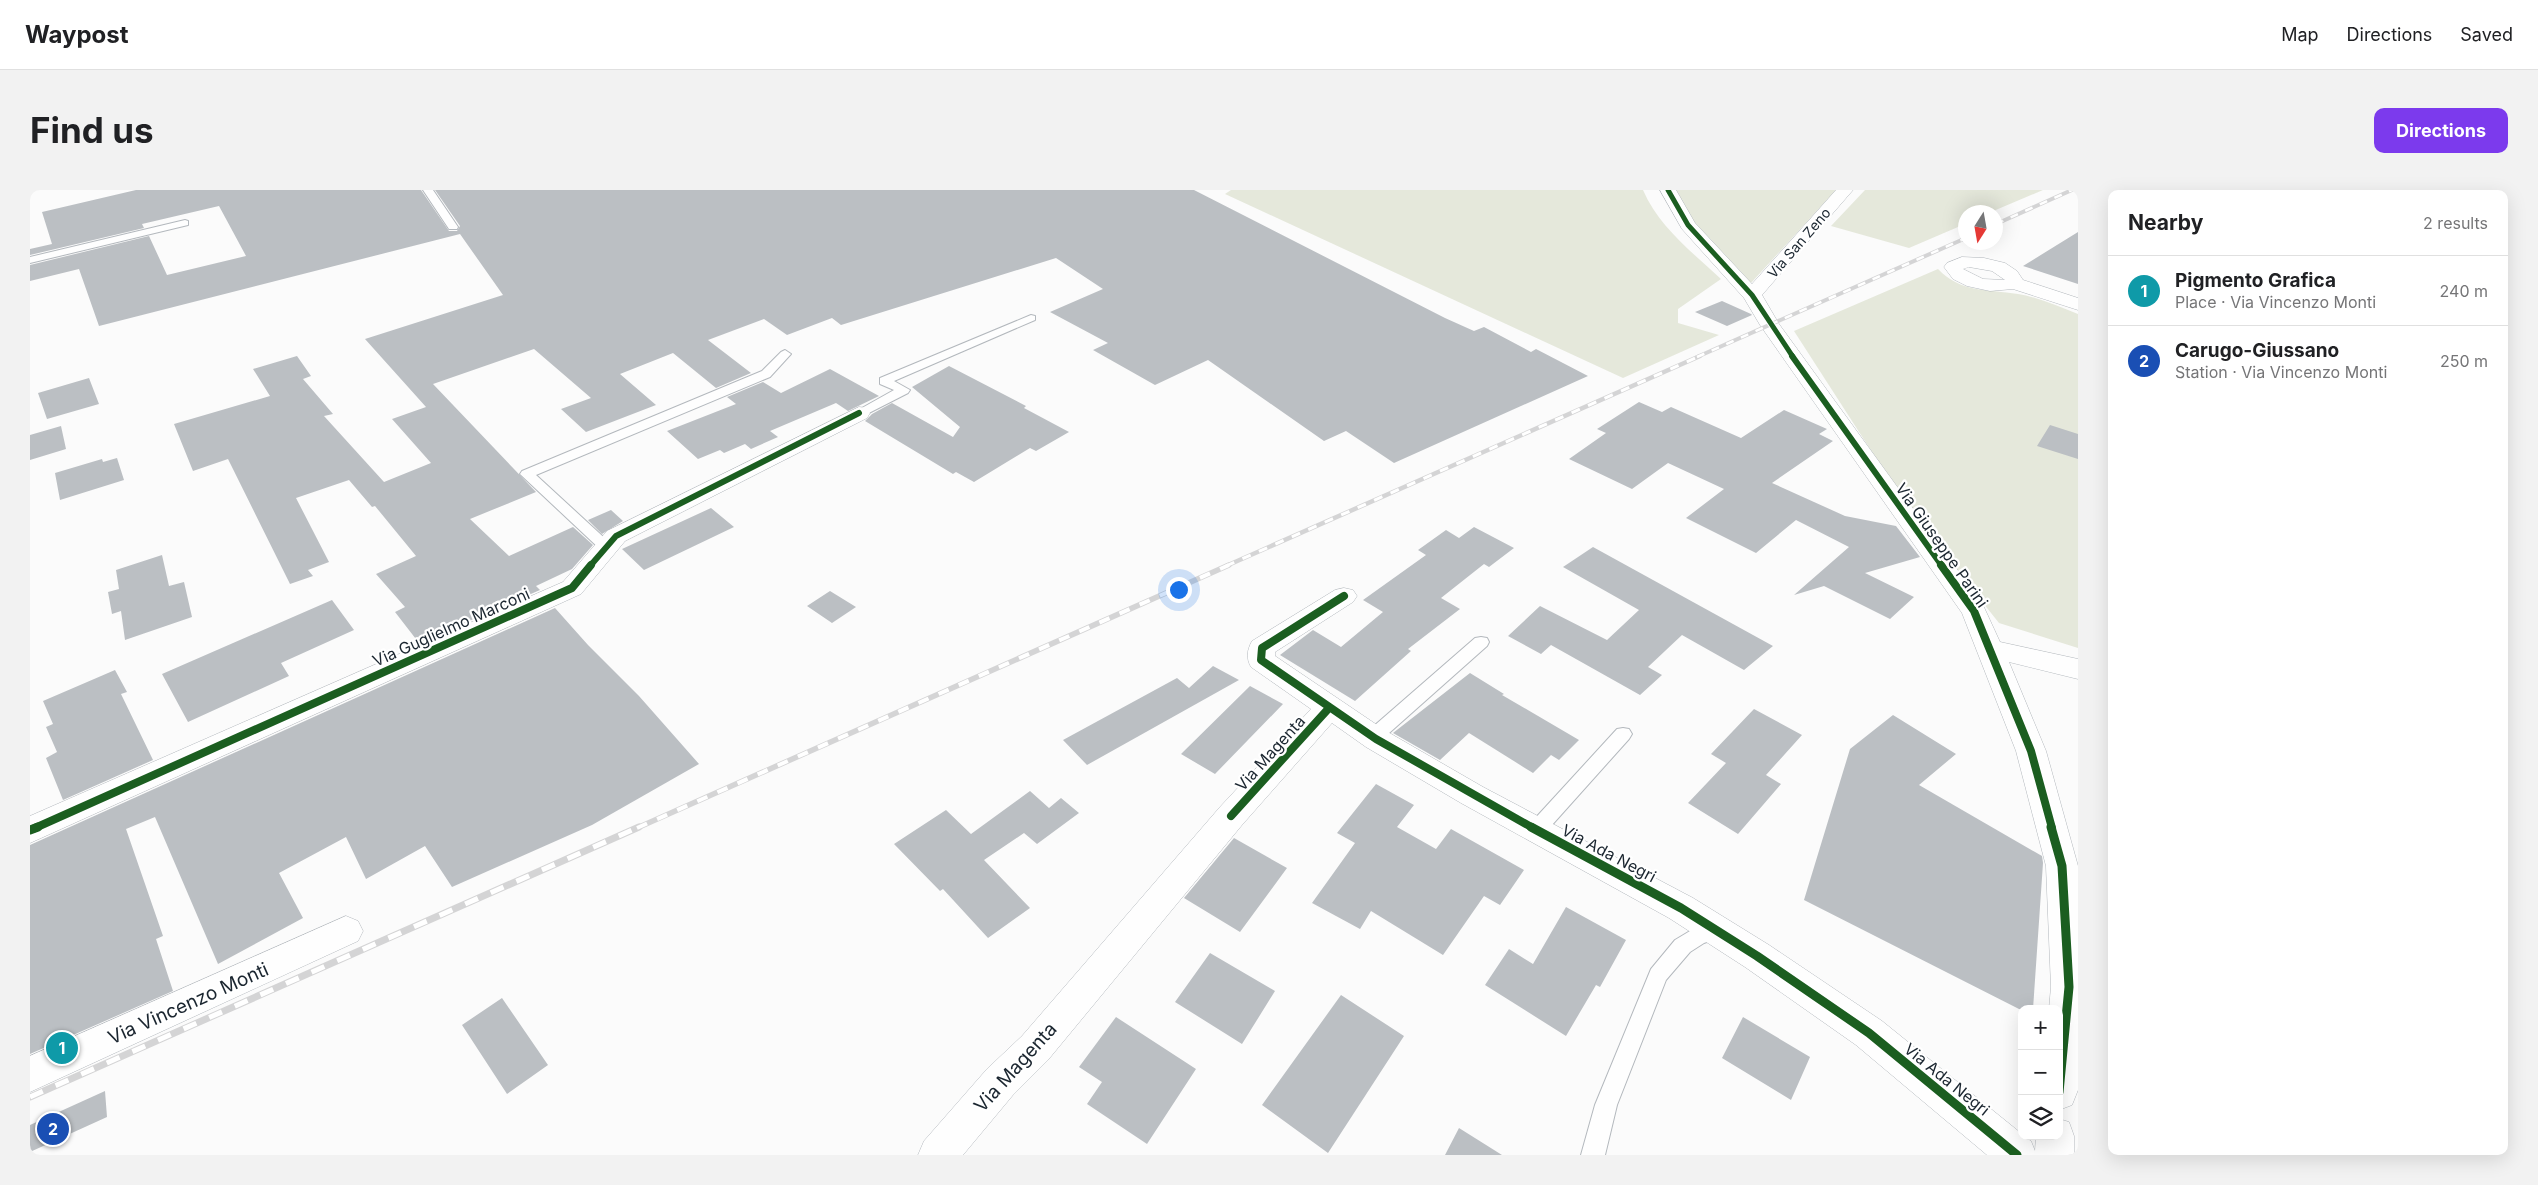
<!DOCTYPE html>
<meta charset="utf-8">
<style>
:root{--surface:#fff;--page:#f2f2f2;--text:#202124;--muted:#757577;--line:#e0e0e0;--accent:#7c3aed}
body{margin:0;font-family:Inter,sans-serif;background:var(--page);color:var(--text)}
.controls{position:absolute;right:15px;bottom:15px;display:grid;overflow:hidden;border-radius:10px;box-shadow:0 5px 20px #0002}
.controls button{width:45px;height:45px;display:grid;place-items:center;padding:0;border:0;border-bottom:1px solid var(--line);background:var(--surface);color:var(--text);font:25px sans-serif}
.compass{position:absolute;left:1928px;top:15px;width:45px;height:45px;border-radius:50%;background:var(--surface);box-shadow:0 5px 20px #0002;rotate:191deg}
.you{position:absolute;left:1148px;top:399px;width:18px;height:18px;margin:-12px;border:4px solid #fff;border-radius:50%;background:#1a73e8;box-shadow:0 0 0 8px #1a73e833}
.badge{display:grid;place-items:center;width:32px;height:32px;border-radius:50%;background:var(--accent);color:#fff;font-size:16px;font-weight:700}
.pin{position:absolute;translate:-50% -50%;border:2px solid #fff;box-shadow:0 1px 5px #0006}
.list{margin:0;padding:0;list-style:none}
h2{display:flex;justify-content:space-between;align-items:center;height:65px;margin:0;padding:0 20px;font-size:21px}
h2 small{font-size:16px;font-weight:400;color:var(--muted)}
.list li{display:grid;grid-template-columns:32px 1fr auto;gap:15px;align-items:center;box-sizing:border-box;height:70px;padding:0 20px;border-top:1px solid var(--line)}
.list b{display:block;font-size:19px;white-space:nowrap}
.list p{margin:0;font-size:16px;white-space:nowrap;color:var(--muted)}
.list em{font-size:16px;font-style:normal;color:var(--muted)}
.icon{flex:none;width:28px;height:28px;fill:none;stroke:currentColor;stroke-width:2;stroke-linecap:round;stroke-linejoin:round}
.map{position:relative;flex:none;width:2048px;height:965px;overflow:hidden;border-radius:10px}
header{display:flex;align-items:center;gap:30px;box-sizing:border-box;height:70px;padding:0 25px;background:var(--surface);border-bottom:1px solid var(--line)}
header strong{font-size:24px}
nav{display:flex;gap:28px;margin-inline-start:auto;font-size:18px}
.intro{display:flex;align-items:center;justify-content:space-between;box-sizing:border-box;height:120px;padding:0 30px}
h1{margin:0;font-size:35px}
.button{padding:12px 22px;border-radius:10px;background:var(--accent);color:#fff;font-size:18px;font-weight:700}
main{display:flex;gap:30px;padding:0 30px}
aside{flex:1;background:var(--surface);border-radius:10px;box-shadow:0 5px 20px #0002}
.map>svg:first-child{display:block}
.green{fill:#e5e8db}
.building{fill:#bbbfc3}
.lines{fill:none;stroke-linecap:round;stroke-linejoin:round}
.lane-casing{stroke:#b3b8bd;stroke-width:2}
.street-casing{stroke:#b3b8bd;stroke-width:1}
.lane{fill:#fefefe;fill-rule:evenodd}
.street{fill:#fefefe;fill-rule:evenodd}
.rail-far3-casing{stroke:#d4d4d5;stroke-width:4}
.rail-far2-casing{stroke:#d4d4d5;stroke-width:4.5}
.rail-far1-casing{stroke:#d4d4d5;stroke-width:5.5}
.rail-casing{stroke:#d4d4d5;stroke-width:7}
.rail-far3{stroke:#fff;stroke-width:2.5;stroke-dasharray:8;stroke-linecap:butt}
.rail-far2{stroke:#fff;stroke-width:3;stroke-dasharray:9;stroke-linecap:butt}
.rail-far1{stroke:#fff;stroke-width:4;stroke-dasharray:11;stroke-linecap:butt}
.rail{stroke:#fff;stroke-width:5;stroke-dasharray:14;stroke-linecap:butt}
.cycleway-far3-casing{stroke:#fff;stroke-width:7}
.cycleway-far2-casing{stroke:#fff;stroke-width:9}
.cycleway-far1-casing{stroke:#fff;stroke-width:11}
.cycleway-casing{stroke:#fff;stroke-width:12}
.cycleway-far3{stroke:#1b5e20;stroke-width:5}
.cycleway-far2{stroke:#1b5e20;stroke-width:6}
.cycleway-far1{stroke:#1b5e20;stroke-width:8}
.cycleway{stroke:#1b5e20;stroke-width:9}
.labels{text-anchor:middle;stroke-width:4.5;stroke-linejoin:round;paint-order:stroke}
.far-street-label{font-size:14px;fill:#1b2630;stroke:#fff}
.street-label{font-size:16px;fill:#1b2630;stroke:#fff}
.near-street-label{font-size:19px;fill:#1b2630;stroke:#fff}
</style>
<header>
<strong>Waypost</strong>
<nav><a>Map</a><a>Directions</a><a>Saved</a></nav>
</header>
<div class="intro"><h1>Find us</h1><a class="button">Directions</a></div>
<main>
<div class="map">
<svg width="2048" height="965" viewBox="0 0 2048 965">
<rect width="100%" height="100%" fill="#fbfbfb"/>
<path class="green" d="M 1201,0 L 1613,0 C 1629,37 1662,62 1691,89 L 1648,119 L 1648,133 L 1689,145 L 1593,188 L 1195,4 Z
M 1644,0 L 1806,0 L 1721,93 L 1663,34 Z
M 1835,0 L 2013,0 L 1961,22 L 1936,22 L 1935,34 L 1879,58 L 1801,36 Z
M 1908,79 C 1931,103 1957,99 1988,104 C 2008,107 2029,117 2048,124 L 2048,458 L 1969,433 L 1880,321 L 1764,141 Z"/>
<path class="building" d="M 106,0 L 391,0 L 419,41 L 427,41 L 430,36 L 405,0 L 1164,0 L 1415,128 L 1444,141 L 1454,137 L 1501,162 L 1506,159 L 1558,186 L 1364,273 L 1316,241 L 1294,251 L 1178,170 L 1125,195 L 1063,160 L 1078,153 L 1020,122 L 1073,99 L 1026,68 L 811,135 L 802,128 L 757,145 L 734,129 L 678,150 L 721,183 L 686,198 L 643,163 L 590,184 L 626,215 L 556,242 L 531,219 L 561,208 L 504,159 L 403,194 L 506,302 L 440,329 L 479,366 L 543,337 L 563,355 L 542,379 L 506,396 L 510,400 L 389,453 L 365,422 L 375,417 L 346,384 L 386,366 L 345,316 L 342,317 L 319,290 L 266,308 L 299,372 L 278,380 L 283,386 L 260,394 L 198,269 L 163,281 L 144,234 L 240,206 L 223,179 L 267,166 L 281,186 L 273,189 L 303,224 L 294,226 L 354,292 L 401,273 L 362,229 L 396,217 L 335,149 L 473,105 L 430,44 L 69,136 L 49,79 L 0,91 L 0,75 L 119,46 L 137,85 L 216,66 L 189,16 L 112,34 L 114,38 L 0,65 L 0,59 L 22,54 L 12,22 Z
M 2048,42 L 2048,94 L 1993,76 Z
M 1692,111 L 1721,124 L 1722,125 L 1697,136 L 1665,122 Z
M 919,176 L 996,216 L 994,218 L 1039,242 L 1006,261 L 1000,258 L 944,292 L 926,282 L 923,284 L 835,231 L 842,224 L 862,213 L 923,247 L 930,237 L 882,197 Z
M 800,179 L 849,206 L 818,221 L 806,213 L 740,241 L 748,247 L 721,259 L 715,254 L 694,263 L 690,260 L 668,269 L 637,241 L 706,214 L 697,207 L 733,192 L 751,203 Z
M 59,188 L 69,214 L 17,229 L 8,203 Z
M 1609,212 L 1632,222 L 1641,217 L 1711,248 L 1754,220 L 1797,239 L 1789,244 L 1803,251 L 1742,293 L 1815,326 L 1866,336 L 1890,367 L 1835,383 L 1884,407 L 1860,429 L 1794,396 L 1764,405 L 1819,357 L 1766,330 L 1726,363 L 1656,328 L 1694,299 L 1638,273 L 1602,299 L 1539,269 L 1576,243 L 1567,239 Z
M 2020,235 L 2048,244 L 2048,269 L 2007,256 Z
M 31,236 L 36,259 L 0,270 L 0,245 Z
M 87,268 L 94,290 L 30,310 L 25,283 L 72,269 L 73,272 Z
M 681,318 L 704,337 L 614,380 L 592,359 Z
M 581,320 L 593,331 L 572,344 L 558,330 Z
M 1444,337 L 1484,358 L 1459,377 L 1454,374 L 1411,408 L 1430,419 L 1378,459 L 1381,461 L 1325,511 L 1250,465 L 1283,440 L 1311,457 L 1353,422 L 1333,410 L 1396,365 L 1388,360 L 1416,340 L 1429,348 Z
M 1563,357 L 1743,456 L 1714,480 L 1652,445 L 1618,477 L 1632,485 L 1610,505 L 1521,455 L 1511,464 L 1478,446 L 1510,416 L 1577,450 L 1609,420 L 1533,377 Z
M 132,365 L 139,396 L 154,392 L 162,427 L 95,450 L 91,421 L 82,424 L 78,402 L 89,399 L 86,380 Z
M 800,401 L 826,417 L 802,433 L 777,416 Z
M 302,410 L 324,440 L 251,473 L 259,486 L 158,532 L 132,484 Z
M 525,418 L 558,455 L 609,506 L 669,574 L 562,635 L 422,697 L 395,656 L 336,689 L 316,647 L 249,683 L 273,728 L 188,774 L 125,627 L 96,639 L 133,746 L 126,749 L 143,801 L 0,864 L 0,655 Z
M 1183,476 L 1209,490 L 1057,575 L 1033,550 L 1147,488 L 1159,498 Z
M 85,480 L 97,502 L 91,504 L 123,570 L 33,610 L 16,568 L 27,562 L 16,537 L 23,534 L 13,511 Z
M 1440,483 L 1474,504 L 1472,505 L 1549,550 L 1529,570 L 1521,565 L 1503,583 L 1439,543 L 1410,570 L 1363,543 Z
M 1220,496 L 1253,514 L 1185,584 L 1151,564 Z
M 1724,519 L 1772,545 L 1736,585 L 1751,594 L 1708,644 L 1658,613 L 1696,573 L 1681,564 Z
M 1863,525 L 1926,564 L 1889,595 L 2012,666 L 2013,673 L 2003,819 L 1989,819 L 1774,710 L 1820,559 Z
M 1346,594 L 1384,615 L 1367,637 L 1406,659 L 1421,639 L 1494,680 L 1470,715 L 1454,706 L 1413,765 L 1341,721 L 1330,739 L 1282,713 L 1325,653 L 1307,643 Z
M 1000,601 L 1019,618 L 1031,608 L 1049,623 L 1007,654 L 994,643 L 954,670 L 1000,718 L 958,748 L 913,699 L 910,701 L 864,654 L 916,620 L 941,644 Z
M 1204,648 L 1257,678 L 1210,742 L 1154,708 Z
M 1536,717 L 1596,750 L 1570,797 L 1566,795 L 1536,846 L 1455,795 L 1479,759 L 1503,774 Z
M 1180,763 L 1245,801 L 1212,854 L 1145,812 Z
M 1311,805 L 1374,846 L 1298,963 L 1232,915 Z
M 472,808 L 518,875 L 477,904 L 432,835 Z
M 1086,827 L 1166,879 L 1117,954 L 1057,914 L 1072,892 L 1049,877 Z
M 1713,827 L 1780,867 L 1761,910 L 1692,868 Z
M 75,901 L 77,927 L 0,962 L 0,935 Z
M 1429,938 L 1472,965 L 1415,965 Z"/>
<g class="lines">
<defs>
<path id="lane" d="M 393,0 L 403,0 L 428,37 L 427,39 L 419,39 Z
M 155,30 L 158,31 L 158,35 L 0,73 L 0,67 Z
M 1001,125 L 1005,126 L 1005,130 L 864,191 L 880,200 L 878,203 L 833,226 L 829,227 L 823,223 L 864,200 L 850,194 L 850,188 Z
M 755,160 L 761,164 L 740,187 L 506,285 L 581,354 L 583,357 L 581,360 L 571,360 L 490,284 L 492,281 L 732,181 L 751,162 Z
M 1451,447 L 1457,448 L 1459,452 L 1457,456 L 1349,552 L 1343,553 L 1337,552 L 1334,547 L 1337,542 L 1445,448 Z
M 1593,538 L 1599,539 L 1602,544 L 1599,549 L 1513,645 L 1506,647 L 1499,645 L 1497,640 L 1499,635 L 1587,539 Z
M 1686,731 L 1693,734 L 1696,740 L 1693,746 L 1674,753 L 1660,762 L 1636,790 L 1587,915 L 1575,965 L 1551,965 L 1565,915 L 1621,779 L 1645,750 L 1660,741 Z"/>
<path id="street" d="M 1630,0 L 1646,0 L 1665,33 L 1722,94 L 1806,0 L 1823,0 L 1732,105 L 1749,134 L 1953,415 L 1970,452 L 2048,469 L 2048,489 L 1979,472 L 2016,561 L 2048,676 L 2048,900 L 2042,915 L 2029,920 L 2029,819 L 2019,819 L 2021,797 L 2016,676 L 1986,561 L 1932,423 L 1730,135 L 1714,108 L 1652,39 Z
M 1932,67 L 1954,68 L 1975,73 L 1987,81 L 1993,90 L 2048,108 L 2048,120 L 1983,99 L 1960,101 L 1937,96 L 1923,89 L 1914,77 L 1917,73 ZM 1939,77 L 1962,81 L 1975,90 L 1953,89 L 1933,79 Z
M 829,217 L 837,218 L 840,223 L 837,228 L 595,351 L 551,404 L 0,653 L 0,626 L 533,392 L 577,341 Z
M 1314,398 L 1323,400 L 1327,406 L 1323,412 L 1245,462 L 1245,466 L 1356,541 L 1453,597 L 1663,708 L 1739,755 L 1852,831 L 1992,944 L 1992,946 L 2001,951 L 2005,961 L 2006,946 L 2029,946 L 2029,929 L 2039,932 L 2044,946 L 2044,965 L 1957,965 L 1826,855 L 1715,777 L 1639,728 L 1431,613 L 1336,557 L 1302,533 L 1212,635 L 1018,870 L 983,905 L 933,965 L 888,965 L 894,951 L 957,879 L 992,846 L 1190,617 L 1281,519 L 1221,477 C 1216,468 1217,460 1222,451 L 1305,400 Z
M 316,726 L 328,731 L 333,741 L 328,751 L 0,902 L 0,866 Z"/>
</defs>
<use href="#lane" class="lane-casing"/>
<use href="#street" class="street-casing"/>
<use href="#lane" class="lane"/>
<use href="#street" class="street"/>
<defs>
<path id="rail-far3" d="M 1966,34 L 2042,0
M 1667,167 L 1936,48"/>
<path id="rail-far2" d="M 1196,376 L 1670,166"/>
<path id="rail-far1" d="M 607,638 L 1199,375"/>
<path id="rail" d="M 0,907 L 609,637"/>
</defs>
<use href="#rail-far3" class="rail-far3-casing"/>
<use href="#rail-far2" class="rail-far2-casing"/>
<use href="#rail-far1" class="rail-far1-casing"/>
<use href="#rail" class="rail-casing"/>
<use href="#rail-far3" class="rail-far3"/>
<use href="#rail-far2" class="rail-far2"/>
<use href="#rail-far1" class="rail-far1"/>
<use href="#rail" class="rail"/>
<defs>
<path id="cycleway-far3" d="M 1638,0 L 1658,35 L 1722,105 L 1763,167"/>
<path id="cycleway-far2" d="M 1762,166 L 1912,376
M 560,376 L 586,346 L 829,223"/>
<path id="cycleway-far1" d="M 1911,375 L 1944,421 L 2001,561 L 2022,638
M 1314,406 L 1232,458 L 1231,470 L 1346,549 L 1503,638
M 1201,626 L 1299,518
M 5,638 L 542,398 L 561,375"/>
<path id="cycleway" d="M 1501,637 L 1651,718 L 1727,766 L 1839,843 L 1987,965
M 2021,637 L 2032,676 L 2039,797 L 2029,902
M 0,640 L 8,637"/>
</defs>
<use href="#cycleway-far3" class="cycleway-far3-casing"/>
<use href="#cycleway-far2" class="cycleway-far2-casing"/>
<use href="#cycleway-far1" class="cycleway-far1-casing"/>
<use href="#cycleway" class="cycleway-casing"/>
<use href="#cycleway-far3" class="cycleway-far3"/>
<use href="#cycleway-far2" class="cycleway-far2"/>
<use href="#cycleway-far1" class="cycleway-far1"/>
<use href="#cycleway" class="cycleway"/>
</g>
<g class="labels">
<g class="far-street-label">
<text transform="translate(1769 53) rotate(-49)" y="5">Via San Zeno</text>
</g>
<g class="street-label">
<text transform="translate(1912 355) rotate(55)" y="6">Via Giuseppe Parini</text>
<text transform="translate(421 437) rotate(-24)" y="6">Via Guglielmo Marconi</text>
<text transform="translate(1240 563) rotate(-48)" y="6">Via Magenta</text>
<text transform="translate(1579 663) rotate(28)" y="6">Via Ada Negri</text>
<text transform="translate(1917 889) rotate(39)" y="6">Via Ada Negri</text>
</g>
<g class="near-street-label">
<text transform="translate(158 813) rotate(-24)" y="7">Via Vincenzo Monti</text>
<text transform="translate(985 877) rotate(-48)" y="7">Via Magenta</text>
</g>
</g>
</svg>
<div class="controls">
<button>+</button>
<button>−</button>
<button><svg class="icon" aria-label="layers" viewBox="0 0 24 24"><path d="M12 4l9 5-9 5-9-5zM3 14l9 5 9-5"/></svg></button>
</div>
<svg class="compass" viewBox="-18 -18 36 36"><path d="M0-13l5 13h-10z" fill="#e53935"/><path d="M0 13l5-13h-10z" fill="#757577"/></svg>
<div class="you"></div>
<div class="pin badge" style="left:32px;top:858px;background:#0f9aa8">1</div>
<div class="pin badge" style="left:23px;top:939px;background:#1a4fb4">2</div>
</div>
<aside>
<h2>Nearby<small>2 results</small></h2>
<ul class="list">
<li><span class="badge" style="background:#0f9aa8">1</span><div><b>Pigmento Grafica</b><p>Place · Via Vincenzo Monti</p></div><em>240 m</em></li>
<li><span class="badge" style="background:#1a4fb4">2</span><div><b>Carugo-Giussano</b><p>Station · Via Vincenzo Monti</p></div><em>250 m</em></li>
</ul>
</aside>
</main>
